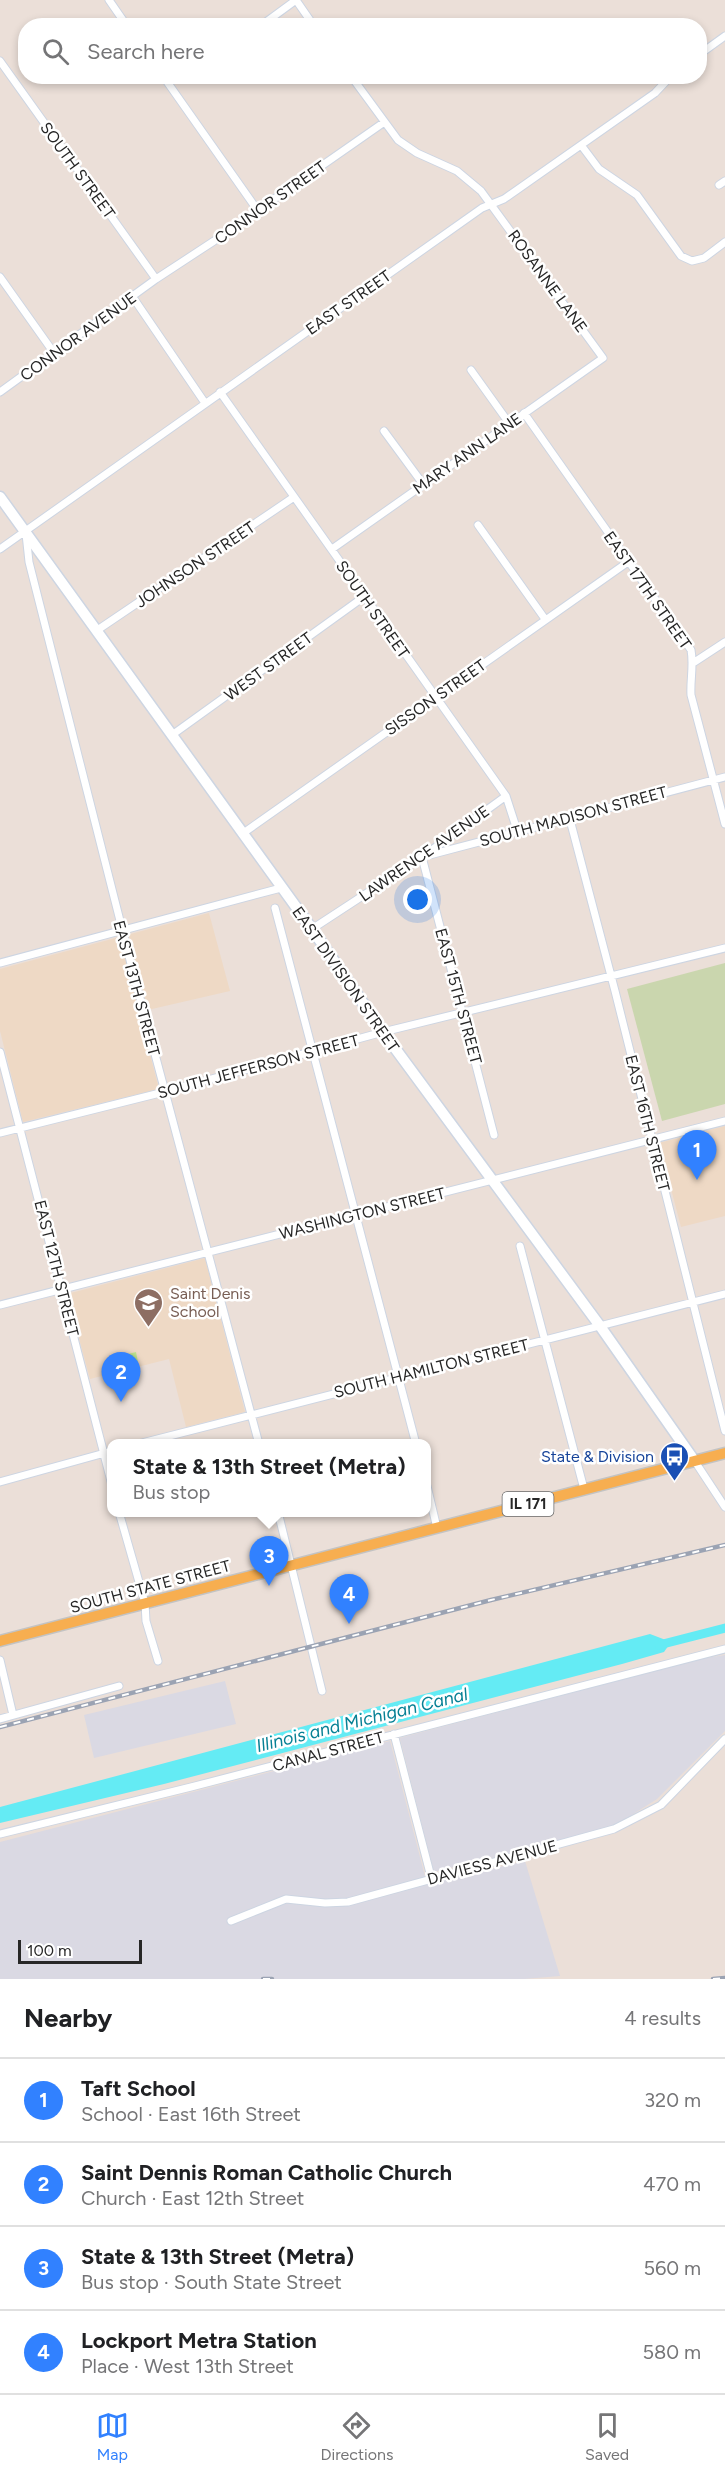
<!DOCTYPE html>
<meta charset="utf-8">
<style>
:root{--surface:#fff;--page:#f6f6f6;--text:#202124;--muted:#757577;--line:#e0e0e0;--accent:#3181ff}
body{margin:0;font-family:Figtree,sans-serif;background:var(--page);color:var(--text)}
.scale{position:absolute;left:18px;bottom:15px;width:124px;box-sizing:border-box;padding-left:6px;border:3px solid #272727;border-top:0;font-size:16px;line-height:21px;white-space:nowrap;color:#272727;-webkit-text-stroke:4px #fff;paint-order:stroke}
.you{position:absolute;left:418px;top:900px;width:21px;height:21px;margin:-15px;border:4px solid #fff;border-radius:50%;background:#1a73e8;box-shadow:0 0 0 9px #1a73e833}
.badge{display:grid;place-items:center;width:39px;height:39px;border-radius:50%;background:var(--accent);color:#fff;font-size:20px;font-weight:700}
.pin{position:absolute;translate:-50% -50px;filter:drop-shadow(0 2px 3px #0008)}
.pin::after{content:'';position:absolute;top:32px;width:21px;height:18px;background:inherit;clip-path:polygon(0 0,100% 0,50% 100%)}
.popup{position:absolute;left:107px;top:1439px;width:324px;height:78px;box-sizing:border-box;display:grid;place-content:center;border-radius:12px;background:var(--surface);filter:drop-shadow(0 2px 4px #0005);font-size:20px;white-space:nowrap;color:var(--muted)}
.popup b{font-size:22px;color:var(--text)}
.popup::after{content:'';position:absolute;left:50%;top:100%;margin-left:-12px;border:12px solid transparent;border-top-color:var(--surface)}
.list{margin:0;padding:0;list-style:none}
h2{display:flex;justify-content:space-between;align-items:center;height:78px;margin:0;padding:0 24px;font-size:26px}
h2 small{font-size:20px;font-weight:400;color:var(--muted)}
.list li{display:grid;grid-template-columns:39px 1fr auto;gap:18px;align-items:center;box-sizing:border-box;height:84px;padding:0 24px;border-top:2px solid var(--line)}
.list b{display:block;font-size:22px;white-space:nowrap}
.list p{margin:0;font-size:20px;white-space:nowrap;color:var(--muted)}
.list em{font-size:20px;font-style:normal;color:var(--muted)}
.icon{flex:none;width:33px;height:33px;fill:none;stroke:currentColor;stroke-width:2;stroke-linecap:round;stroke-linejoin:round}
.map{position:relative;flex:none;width:725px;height:1979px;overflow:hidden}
.search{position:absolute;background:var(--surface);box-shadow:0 3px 9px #0003;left:18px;right:18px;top:18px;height:66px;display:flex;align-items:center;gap:15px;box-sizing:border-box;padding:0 21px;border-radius:24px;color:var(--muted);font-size:22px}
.sheet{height:414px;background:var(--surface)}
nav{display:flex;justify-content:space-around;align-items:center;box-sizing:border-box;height:84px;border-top:2px solid var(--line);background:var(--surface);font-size:16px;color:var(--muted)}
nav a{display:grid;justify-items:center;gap:3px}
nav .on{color:var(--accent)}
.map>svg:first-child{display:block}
.industrial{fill:#dad9e3}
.education{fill:#eed9c5}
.green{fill:#bfe590}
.cemetery{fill:#cad6ae}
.water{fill:#64ebf4}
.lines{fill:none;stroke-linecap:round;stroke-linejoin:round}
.canal{stroke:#64ebf4;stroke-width:9}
.street-casing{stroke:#cdd5e2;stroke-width:9}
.secondary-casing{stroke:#cdd5e2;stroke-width:13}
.primary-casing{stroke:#c3c3c3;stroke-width:13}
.street{stroke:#fff;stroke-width:7}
.secondary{stroke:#fff;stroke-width:10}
.primary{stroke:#f7ae50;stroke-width:10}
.rail-casing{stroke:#9ba3b3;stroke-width:4.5}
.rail{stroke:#fff;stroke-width:2;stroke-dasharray:7;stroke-linecap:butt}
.labels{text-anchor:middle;stroke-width:5;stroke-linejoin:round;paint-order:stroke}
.shield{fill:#fff;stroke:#686868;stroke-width:1.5}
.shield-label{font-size:15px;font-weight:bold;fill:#272727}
.street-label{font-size:16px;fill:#272727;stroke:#fff}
.education-label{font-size:16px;fill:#785e54;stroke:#fff;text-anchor:start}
.transit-label{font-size:16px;fill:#164399;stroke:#fff;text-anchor:end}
.water-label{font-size:18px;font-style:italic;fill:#078195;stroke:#fff}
</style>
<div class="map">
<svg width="725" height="1979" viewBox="0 0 725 1979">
<rect width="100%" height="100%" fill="#ebdfd8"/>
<path class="industrial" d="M 725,1655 L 725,1731 L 657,1799 L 613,1827 L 434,1872 L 400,1738 L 700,1659 Z
M 225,1681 L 236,1724 L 94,1758 L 84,1715 Z
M 390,1741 L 427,1884 L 525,1861 L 560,1976 L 524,1979 L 0,1979 L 0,1842 Z"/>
<path class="education" d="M 209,913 L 230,991 L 139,1012 L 159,1089 L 23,1122 L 0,1031 L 0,969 Z
M 725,1126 L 725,1216 L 681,1227 L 659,1143 Z
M 205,1258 L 245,1412 L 186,1427 L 169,1359 L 90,1379 L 67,1294 Z"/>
<path class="green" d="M 136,1352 L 138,1362 L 118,1368 L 116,1357 Z"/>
<path class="cemetery" d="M 725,963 L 725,1104 L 662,1121 L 627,989 Z"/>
<path class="water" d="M 650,1634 L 671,1642 L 664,1652 L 622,1664 L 164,1784 L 0,1823 L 0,1807 Z"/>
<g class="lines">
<path class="canal" d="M 659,1645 L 725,1628"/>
<defs>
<path id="street" d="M 109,0 L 127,26
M 296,0 L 314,26
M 266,22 L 296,0
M 700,54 L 725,36
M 0,61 L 156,279
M 163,76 L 258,211
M 581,145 L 599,169 L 637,195 L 681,256 L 692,261 L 704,258 L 725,242
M 719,185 L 725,181
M 0,277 L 54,353
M 132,296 L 205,403
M 471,370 L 509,423
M 0,392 L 156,279 L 214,241 L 383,123
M 220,392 L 506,796 L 517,830
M 524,413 L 691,650 C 694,665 690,680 691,695 L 725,824
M 384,431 L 423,484
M 478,525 L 545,619
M 26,534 L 29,562 L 132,968 L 259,1444
M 0,549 L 482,208 L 504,199 L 655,93 L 671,76
M 332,549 L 603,358 L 481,191 L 457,171 L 417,153 L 398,140 L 351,76
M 96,631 L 294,497
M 693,663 L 725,642
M 172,735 L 365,596
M 569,816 L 615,991 L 725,1431
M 242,834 L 628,562
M 275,908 L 416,1444
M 312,929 L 422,857 L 506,796
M 0,963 L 281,888
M 0,1052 L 112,1485
M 0,1133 L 164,1092 L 383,1032 L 725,948
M 494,1135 L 422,857 L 725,777
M 520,1246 L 584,1489
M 0,1305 L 725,1121
M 138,1444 L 725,1294
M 694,1460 L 725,1507
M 0,1482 L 112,1451
M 427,1486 L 437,1528
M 119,1512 L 145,1603 L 146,1621 L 158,1661
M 278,1512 L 322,1691
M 0,1660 L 13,1715
M 0,1719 L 119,1686
M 394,1734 L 431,1877
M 0,1834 L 191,1787 L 725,1649
M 231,1921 L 286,1899 L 325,1903 L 348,1902 L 614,1829 L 661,1805 L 725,1739"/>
<path id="secondary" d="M 0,497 L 312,929 L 383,1032 L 600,1326 L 694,1460"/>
<path id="primary" d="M 0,1641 L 725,1453"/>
</defs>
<use href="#street" class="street-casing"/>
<use href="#secondary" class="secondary-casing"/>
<use href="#primary" class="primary-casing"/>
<use href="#street" class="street"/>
<use href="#secondary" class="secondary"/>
<use href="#primary" class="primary"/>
<defs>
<path id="rail" d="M 0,1727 L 491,1600 L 725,1545
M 263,1979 L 272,1979
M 713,1979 L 725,1978"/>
</defs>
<use href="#rail" class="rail-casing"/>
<use href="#rail" class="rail"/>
</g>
<defs>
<symbol id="school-pin" viewBox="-11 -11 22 30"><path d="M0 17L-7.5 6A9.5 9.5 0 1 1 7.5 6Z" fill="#8d6e63" stroke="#fff"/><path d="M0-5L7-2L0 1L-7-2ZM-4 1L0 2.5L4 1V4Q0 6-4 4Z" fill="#fff"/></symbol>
<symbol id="bus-pin" viewBox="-11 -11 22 30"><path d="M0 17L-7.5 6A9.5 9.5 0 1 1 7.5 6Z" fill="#1a4fb4" stroke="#fff"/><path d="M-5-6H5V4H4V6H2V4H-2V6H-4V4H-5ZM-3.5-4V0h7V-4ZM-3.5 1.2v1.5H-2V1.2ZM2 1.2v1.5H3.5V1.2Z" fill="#fff"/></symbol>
</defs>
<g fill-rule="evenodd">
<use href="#school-pin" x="132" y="1286" width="33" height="45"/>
<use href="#bus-pin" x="658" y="1440" width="33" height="45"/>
</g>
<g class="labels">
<rect class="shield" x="502.5" y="1492" width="51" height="24" rx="4.5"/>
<g class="shield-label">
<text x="528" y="1509">IL 171</text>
</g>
<g class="street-label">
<text transform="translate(78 170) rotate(54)" y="6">SOUTH STREET</text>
<text transform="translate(270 202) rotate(-35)" y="6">CONNOR STREET</text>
<text transform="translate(548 281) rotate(54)" y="6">ROSANNE LANE</text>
<text transform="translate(348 302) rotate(-35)" y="6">EAST STREET</text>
<text transform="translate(78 336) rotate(-36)" y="6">CONNOR AVENUE</text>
<text transform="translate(467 453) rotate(-35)" y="6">MARY ANN LANE</text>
<text transform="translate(195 564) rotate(-34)" y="6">JOHNSON STREET</text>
<text transform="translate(648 590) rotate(55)" y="6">EAST 17TH STREET</text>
<text transform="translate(373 609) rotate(55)" y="6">SOUTH STREET</text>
<text transform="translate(268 666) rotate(-36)" y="6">WEST STREET</text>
<text transform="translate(435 697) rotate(-35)" y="6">SISSON STREET</text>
<text transform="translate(573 816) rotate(-15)" y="6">SOUTH MADISON STREET</text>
<text transform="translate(424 853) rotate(-35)" y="6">LAWRENCE AVENUE</text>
<text transform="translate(346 979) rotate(55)" y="6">EAST DIVISION STREET</text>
<text transform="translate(137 988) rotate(75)" y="6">EAST 13TH STREET</text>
<text transform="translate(459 996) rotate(75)" y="6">EAST 15TH STREET</text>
<text transform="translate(258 1066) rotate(-15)" y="6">SOUTH JEFFERSON STREET</text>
<text transform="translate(648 1123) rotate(76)" y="6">EAST 16TH STREET</text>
<text transform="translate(362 1213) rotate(-14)" y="6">WASHINGTON STREET</text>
<text transform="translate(57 1268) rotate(76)" y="6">EAST 12TH STREET</text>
<text transform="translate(431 1368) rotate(-14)" y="6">SOUTH HAMILTON STREET</text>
<text transform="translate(150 1586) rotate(-15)" y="6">SOUTH STATE STREET</text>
<text transform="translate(328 1751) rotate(-15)" y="6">CANAL STREET</text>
<text transform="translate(492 1862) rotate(-15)" y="6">DAVIESS AVENUE</text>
</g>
<g class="education-label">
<text x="170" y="1299">Saint Denis<tspan x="170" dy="18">School</tspan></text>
</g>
<g class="transit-label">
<text x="654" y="1462">State &amp; Division</text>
</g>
<g class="water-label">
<text transform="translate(362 1720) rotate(-14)" y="6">Illinois and Michigan Canal</text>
</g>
</g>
</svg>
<div class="scale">100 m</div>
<div class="you"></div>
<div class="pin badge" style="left:697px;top:1180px">1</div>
<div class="pin badge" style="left:121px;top:1402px">2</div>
<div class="pin badge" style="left:269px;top:1586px">3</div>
<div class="popup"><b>State &amp; 13th Street (Metra)</b>Bus stop</div>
<div class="pin badge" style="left:349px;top:1624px">4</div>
<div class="search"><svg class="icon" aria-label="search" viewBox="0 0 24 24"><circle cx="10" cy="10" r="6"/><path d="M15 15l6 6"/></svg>Search here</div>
</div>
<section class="sheet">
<h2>Nearby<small>4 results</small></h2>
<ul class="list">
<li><span class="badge">1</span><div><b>Taft School</b><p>School · East 16th Street</p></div><em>320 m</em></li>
<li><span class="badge">2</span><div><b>Saint Dennis Roman Catholic Church</b><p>Church · East 12th Street</p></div><em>470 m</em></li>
<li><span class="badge">3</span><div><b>State &amp; 13th Street (Metra)</b><p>Bus stop · South State Street</p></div><em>560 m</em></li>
<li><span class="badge">4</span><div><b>Lockport Metra Station</b><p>Place · West 13th Street</p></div><em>580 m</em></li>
</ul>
</section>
<nav>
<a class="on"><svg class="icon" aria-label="map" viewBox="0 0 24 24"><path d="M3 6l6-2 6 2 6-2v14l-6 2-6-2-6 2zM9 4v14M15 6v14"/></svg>Map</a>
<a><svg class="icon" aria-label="directions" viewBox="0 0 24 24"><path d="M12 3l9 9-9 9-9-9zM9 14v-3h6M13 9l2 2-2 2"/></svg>Directions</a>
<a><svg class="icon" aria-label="saved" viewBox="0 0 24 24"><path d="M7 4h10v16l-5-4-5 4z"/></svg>Saved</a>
</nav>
